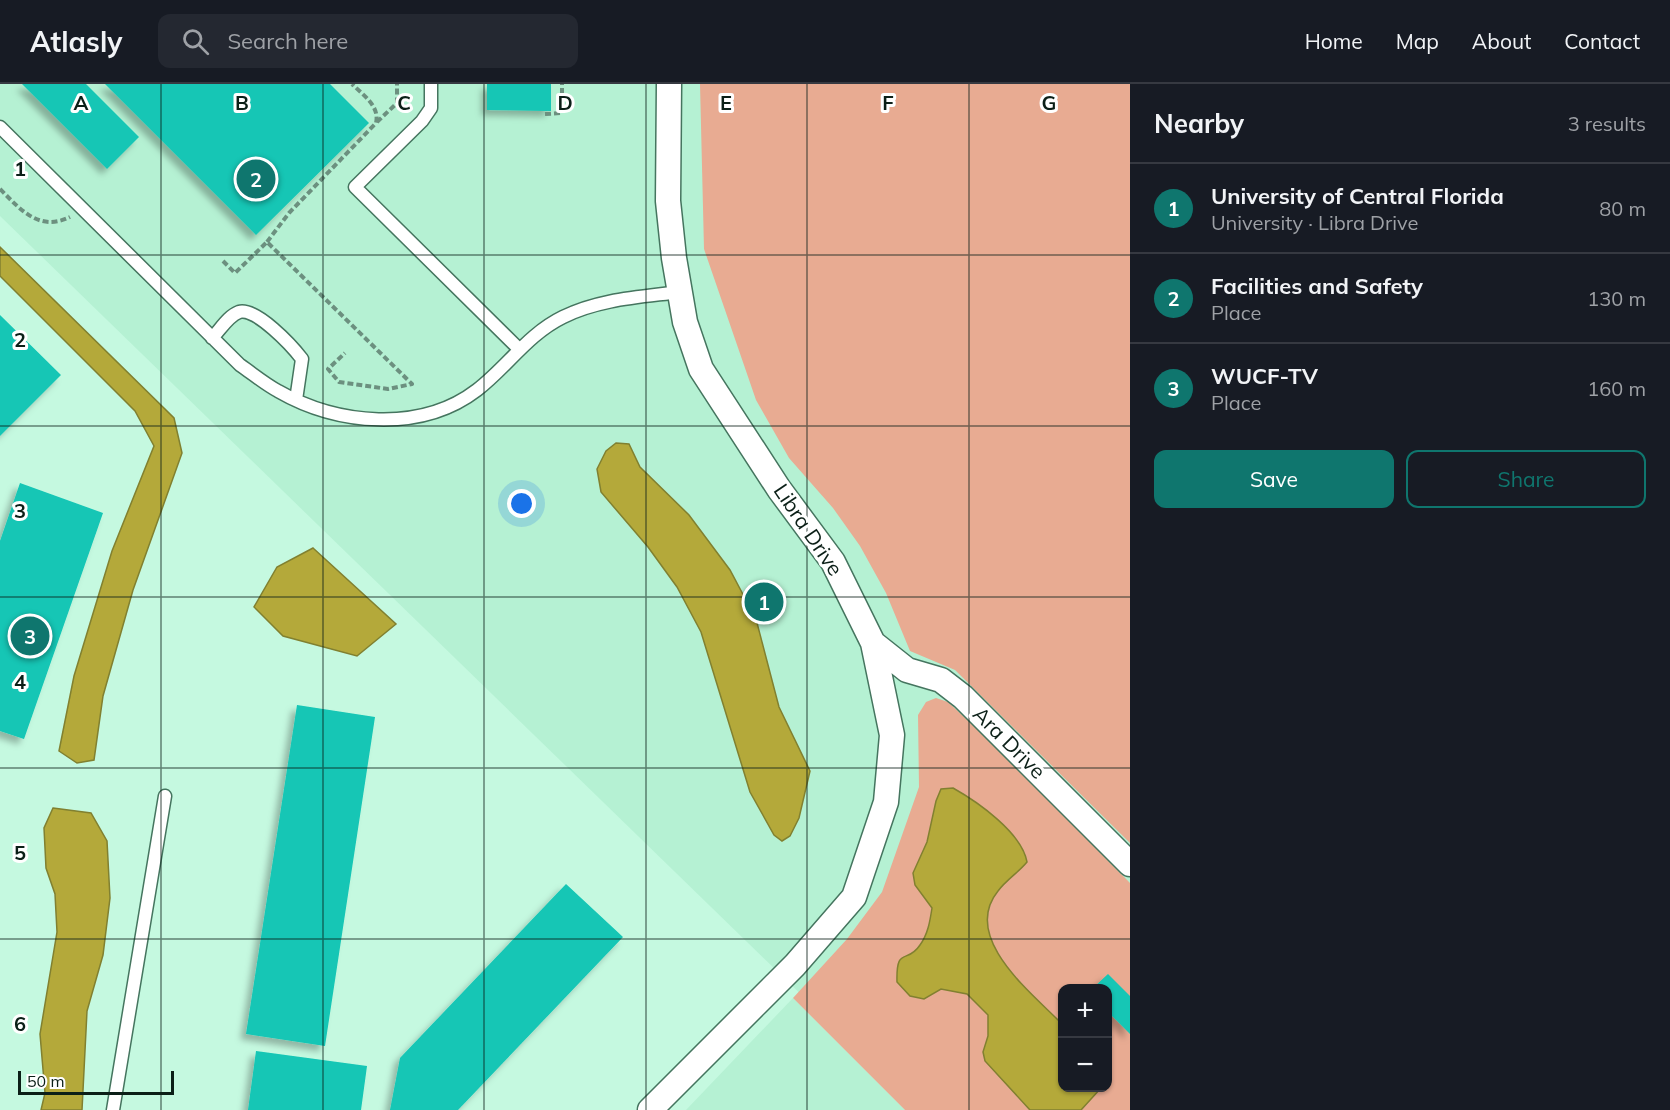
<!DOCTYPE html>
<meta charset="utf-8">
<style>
:root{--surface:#171b24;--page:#242831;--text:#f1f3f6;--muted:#9ea1a6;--line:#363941;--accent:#0f766e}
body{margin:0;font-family:Mulish,sans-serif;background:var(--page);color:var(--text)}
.controls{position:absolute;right:18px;bottom:18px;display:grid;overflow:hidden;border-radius:12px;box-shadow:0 2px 4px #0004}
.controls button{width:54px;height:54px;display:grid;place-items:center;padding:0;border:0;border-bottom:2px solid var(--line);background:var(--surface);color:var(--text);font:30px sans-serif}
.scale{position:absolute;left:18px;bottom:15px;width:156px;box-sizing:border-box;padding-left:6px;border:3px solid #0b1f17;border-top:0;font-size:16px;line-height:21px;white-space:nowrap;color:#0b1f17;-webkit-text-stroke:4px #fff;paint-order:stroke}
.you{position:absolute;left:522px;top:420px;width:21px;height:21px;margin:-15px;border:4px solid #fff;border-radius:50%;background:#1a73e8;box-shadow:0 0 0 9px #1a73e833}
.badge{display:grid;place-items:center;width:39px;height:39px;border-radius:50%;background:var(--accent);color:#fff;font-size:20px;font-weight:700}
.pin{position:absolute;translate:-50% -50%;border:3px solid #fff;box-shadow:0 2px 6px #0006}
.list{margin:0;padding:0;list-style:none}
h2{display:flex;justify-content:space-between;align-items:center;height:78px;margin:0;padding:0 24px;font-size:26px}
h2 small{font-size:20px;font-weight:400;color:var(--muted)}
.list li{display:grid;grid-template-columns:39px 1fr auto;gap:18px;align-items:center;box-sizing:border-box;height:90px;padding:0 24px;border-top:2px solid var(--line)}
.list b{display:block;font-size:22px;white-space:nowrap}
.list p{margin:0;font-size:20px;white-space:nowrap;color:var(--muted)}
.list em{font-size:20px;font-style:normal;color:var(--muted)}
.actions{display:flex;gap:12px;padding:18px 24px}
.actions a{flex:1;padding:14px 0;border:2px solid var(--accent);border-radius:12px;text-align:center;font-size:21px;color:var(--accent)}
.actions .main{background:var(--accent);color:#fff}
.icon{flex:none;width:33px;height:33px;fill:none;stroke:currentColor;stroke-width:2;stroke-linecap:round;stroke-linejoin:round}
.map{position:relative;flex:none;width:1130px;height:1026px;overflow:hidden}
header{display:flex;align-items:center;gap:36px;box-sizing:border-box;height:84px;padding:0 30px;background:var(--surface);border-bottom:2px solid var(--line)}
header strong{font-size:28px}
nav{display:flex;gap:33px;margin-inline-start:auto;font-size:21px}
.search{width:420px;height:54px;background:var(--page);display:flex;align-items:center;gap:15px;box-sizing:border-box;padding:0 21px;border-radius:12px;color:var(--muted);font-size:22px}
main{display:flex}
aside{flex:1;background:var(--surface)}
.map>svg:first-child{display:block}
.built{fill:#b5f1d3;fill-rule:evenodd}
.green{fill:#e8ab92;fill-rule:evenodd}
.water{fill:#b4a93a;stroke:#818030;stroke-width:1.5}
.building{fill:#13c6b5;filter:url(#shadow)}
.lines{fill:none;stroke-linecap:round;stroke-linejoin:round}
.service-casing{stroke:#45755f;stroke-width:15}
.minor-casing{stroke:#45755f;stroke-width:27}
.path{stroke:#6c907f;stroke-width:4;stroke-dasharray:6 3;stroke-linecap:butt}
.service{stroke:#fff;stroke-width:12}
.minor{stroke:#fff;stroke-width:24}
.grid{fill:none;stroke:#0b1f17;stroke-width:1.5;stroke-opacity:0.55}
.labels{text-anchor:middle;stroke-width:6;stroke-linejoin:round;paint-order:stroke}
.street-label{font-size:21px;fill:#0b1f17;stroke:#fff}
.grid-label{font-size:20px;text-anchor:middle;font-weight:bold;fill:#0b1f17;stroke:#fff;stroke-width:6;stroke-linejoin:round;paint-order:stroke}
</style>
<header>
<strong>Atlasly</strong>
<div class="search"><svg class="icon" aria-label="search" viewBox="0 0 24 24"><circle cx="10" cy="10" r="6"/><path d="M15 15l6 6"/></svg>Search here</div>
<nav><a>Home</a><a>Map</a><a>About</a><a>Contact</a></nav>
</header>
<main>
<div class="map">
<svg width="1130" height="1026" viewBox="0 0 1130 1026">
<defs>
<filter id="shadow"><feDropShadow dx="-5.5" dy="5.5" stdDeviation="3" flood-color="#0004"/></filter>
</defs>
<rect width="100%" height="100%" fill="#c5f9e0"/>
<path class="built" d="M 0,0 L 1130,0 L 1130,1026 L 920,1026 L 0,132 ZM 1062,904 L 1108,904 L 1108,1004 L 1062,1004 Z
M 793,914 L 905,1026 L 686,1026 Z"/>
<path class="green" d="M 700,0 L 1130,0 L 1130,759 L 955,586 L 910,567 L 886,509 L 860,462 L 833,424 L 789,374 L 756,316 L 704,165 Z
M 936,614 L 948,618 L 998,664 L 1130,799 L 1130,1026 L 905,1026 L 793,914 L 847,855 L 882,808 L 919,703 L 918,631 L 926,618 ZM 1062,904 L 1108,904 L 1108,1004 L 1062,1004 Z"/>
<path class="water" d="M 0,163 L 174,334 L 182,369 L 133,506 L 103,612 L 94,676 L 77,679 L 59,667 L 74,592 L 112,467 L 154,362 L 135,327 L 0,192 Z
M 616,359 L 629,360 L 640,383 L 689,431 L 730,486 L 756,535 L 779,623 L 810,687 L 799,734 L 790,752 L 782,757 L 774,751 L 750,708 L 701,548 L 677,503 L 648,463 L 601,408 L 597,385 L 606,367 Z
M 313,464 L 396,540 L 357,572 L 283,552 L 254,523 L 277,483 Z
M 953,704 C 978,718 1022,749 1027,778 C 1019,788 1006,796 998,807 C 960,854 1033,910 1062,940 L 1062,1004 L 1101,1004 L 1081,1026 L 1030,1026 L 985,977 L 983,968 L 988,952 L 988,931 L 967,910 L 941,905 L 924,915 L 910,912 L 897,898 C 896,861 907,881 920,861 C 928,850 930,837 932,824 L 915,801 L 913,789 L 927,758 L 936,717 L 941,705 Z
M 53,724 L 91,729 L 107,757 L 110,814 L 103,871 L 87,927 L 82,1026 L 41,1026 L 45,1009 L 40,950 L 57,848 L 55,810 L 46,784 L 44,744 Z"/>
<path class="building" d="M 22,0 L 86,0 L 139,53 L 107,85 Z
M 105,0 L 330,0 L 369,39 L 256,151 Z
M 487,0 L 551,0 L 551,27 L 487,26 Z
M 0,231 L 61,291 L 0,352 Z
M 20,399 L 103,429 L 24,655 L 0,647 L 0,457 Z
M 297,621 L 375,633 L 325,962 L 246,950 Z
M 566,800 L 623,853 L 458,1026 L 390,1026 L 400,974 Z
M 1108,890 L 1130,912 L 1130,950 L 1108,928 L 1108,904 L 1093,904 Z
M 256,967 L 367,982 L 361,1026 L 248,1026 Z"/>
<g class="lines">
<defs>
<path id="service" d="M 431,0 L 431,24 L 422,37 L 355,103 L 519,265
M 0,43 L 240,281 C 253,290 265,300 278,307 C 337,341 421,349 477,306 C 507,283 528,250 563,233 C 599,215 641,213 679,208
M 212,254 C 220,246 228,232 239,228 C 256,223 292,262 302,275 L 296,316
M 113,1026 L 165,712"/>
<path id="minor" d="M 873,559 L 907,586 L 941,596 L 963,613 L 1130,780
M 650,1026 L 795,881 L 854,813 L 886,718 L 892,651 L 873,559 L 833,478 L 779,405 L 701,285 L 685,238 L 674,174 L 668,117 L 669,0"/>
</defs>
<use href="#service" class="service-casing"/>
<use href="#minor" class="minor-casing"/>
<path class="path" d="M 545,30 L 562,29 L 562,0
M 377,38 L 397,19 L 397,0
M 0,105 C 21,126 39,148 70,133
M 267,158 L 289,129 L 376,39 C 380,22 363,11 352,0
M 223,177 L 235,189 L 267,158 L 412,300 L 388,305 L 339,298 L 328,285 L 345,269"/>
<use href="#service" class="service"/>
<use href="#minor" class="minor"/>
</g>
<path class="grid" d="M 161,0 L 161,1026M 323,0 L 323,1026M 484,0 L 484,1026M 646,0 L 646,1026M 807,0 L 807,1026M 969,0 L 969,1026M 0,171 L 1130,171M 0,342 L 1130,342M 0,513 L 1130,513M 0,684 L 1130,684M 0,855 L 1130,855"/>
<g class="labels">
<g class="street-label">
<text transform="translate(808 446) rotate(56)" y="7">Libra Drive</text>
<text transform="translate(1009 659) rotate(45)" y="7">Ara Drive</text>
</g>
</g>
<g class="grid-label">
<text x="81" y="26">A</text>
<text x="242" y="26">B</text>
<text x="404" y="26">C</text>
<text x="565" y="26">D</text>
<text x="726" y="26">E</text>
<text x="888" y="26">F</text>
<text x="1049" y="26">G</text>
<text x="20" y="92">1</text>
<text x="20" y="263">2</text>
<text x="20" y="434">3</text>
<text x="20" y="605">4</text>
<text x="20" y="776">5</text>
<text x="20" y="947">6</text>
</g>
</svg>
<div class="controls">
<button>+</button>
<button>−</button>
</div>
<div class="scale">50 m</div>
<div class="you"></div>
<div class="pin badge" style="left:764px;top:518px">1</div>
<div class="pin badge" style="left:256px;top:95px">2</div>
<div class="pin badge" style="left:30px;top:552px">3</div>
</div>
<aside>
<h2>Nearby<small>3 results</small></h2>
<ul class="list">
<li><span class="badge">1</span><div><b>University of Central Florida</b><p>University · Libra Drive</p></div><em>80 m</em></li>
<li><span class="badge">2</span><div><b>Facilities and Safety</b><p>Place</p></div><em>130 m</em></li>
<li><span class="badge">3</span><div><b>WUCF-TV</b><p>Place</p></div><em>160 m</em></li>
</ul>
<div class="actions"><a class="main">Save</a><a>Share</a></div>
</aside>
</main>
